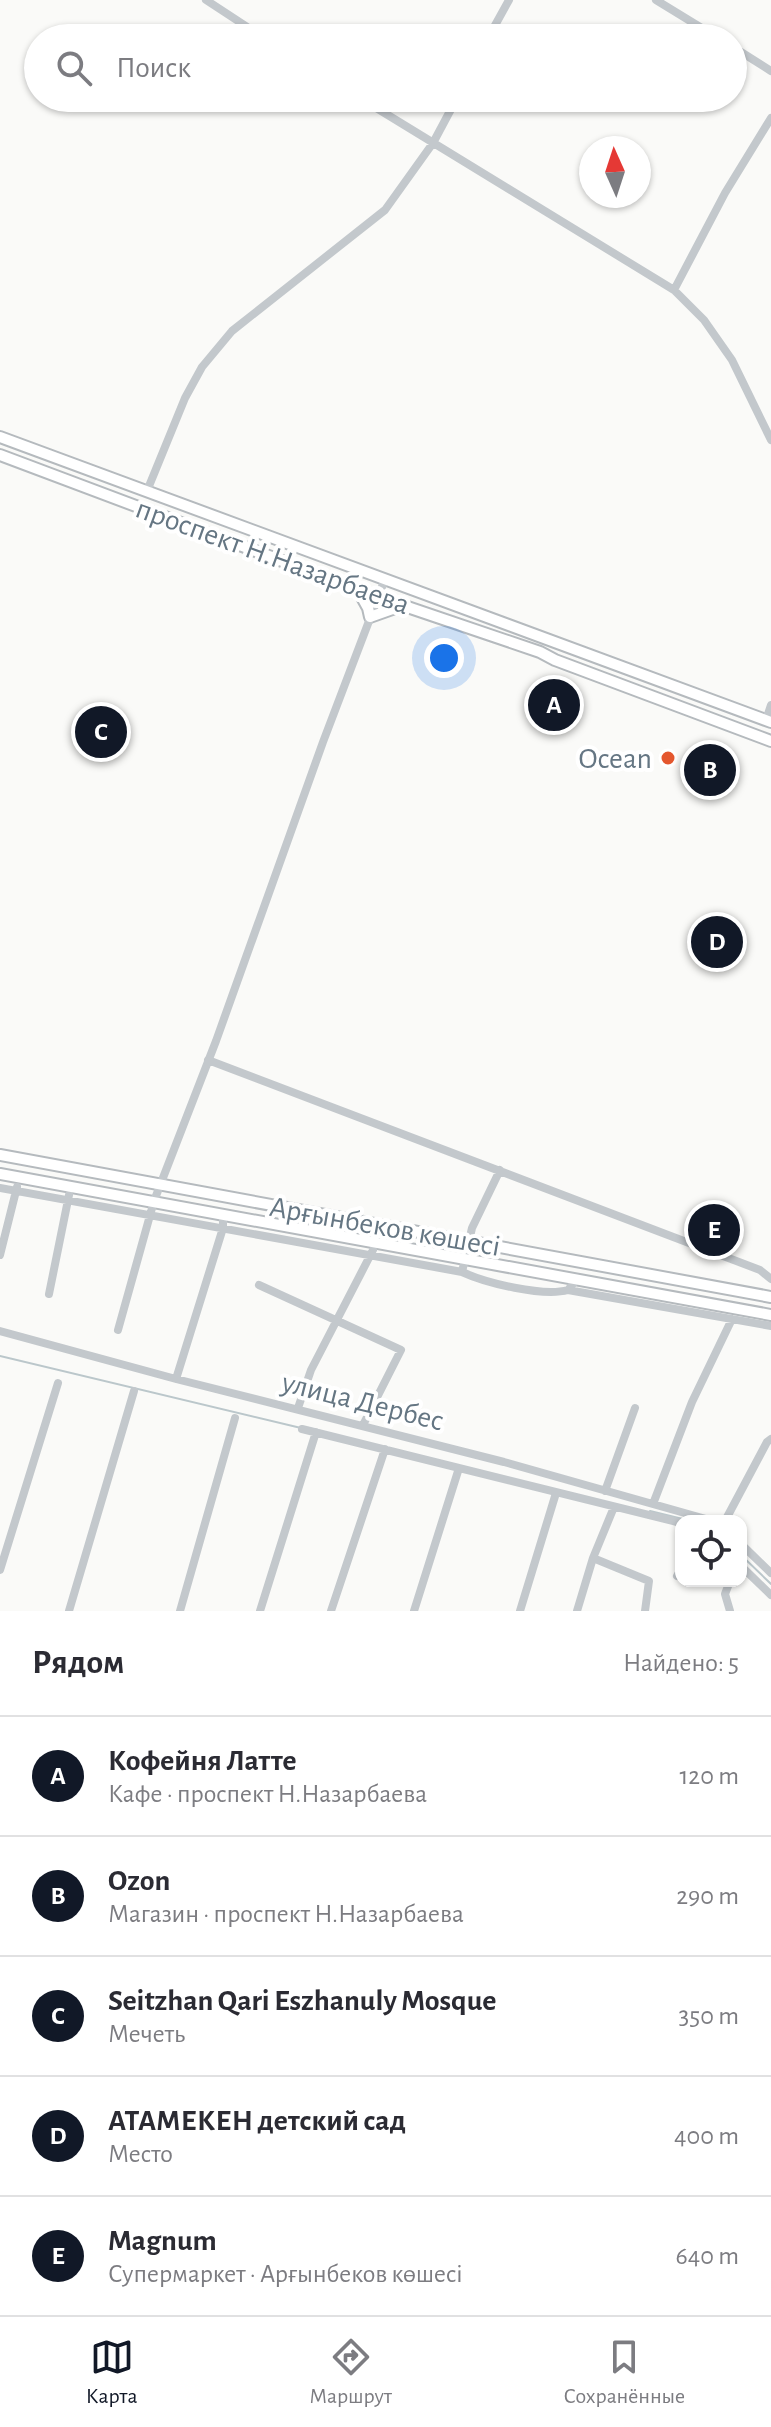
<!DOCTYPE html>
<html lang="ru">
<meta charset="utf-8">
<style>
:root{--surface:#fff;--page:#f2f2f3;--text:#2b2b33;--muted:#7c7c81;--line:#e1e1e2;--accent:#111827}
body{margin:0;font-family:"Alegreya Sans",sans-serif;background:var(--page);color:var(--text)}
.controls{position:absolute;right:24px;bottom:24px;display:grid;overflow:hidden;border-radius:16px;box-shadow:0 2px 6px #0004}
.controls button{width:72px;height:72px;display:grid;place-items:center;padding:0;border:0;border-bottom:2px solid var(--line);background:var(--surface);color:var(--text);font:40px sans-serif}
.compass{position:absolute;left:579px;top:136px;width:72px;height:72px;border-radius:50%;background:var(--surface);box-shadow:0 2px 6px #0004;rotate:357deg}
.you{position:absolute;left:444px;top:658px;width:28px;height:28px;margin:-20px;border:6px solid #fff;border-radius:50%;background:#1a73e8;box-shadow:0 0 0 12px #1a73e833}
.badge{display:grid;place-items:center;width:52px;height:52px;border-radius:50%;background:var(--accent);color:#fff;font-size:26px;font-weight:700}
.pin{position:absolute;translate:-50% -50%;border:4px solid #fff;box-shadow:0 2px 8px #0006}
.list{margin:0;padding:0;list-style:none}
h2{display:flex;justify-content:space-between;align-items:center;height:104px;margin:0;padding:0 32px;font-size:34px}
h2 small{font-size:26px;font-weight:400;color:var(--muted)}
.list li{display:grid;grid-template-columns:52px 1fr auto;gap:24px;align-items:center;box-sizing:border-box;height:120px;padding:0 32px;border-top:2px solid var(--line)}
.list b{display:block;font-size:30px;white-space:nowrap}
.list p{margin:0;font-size:26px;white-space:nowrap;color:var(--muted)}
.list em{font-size:26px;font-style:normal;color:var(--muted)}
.icon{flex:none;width:44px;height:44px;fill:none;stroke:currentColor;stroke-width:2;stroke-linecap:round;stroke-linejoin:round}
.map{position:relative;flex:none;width:771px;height:1611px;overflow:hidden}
.search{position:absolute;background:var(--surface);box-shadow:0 2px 6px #0004;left:24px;right:24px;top:24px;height:88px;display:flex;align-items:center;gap:20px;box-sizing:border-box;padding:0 28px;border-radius:44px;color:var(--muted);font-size:30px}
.sheet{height:704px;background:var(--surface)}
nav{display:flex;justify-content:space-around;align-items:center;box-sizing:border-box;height:112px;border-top:2px solid var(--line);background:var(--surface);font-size:22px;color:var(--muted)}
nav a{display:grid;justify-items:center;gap:4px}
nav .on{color:var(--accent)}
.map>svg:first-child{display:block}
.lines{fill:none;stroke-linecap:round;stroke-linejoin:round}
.stream{stroke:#bbc7cb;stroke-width:2}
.major-casing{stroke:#b5babe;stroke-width:14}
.minor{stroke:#c3c8cc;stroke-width:8}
.major{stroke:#fff;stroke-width:10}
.poi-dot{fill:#e4572e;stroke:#fff;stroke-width:3}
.labels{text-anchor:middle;stroke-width:8;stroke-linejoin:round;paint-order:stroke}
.street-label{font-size:30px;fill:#657683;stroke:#fff}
.poi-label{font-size:30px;fill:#657683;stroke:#fff;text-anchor:end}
</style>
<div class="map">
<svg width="771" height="1611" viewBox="0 0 771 1611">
<rect width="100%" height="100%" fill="#fafaf8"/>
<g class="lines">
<path class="stream" d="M 0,1356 L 301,1428
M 650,1511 L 691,1521
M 741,1555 L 771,1584"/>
<defs>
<path id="major" d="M 0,437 L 771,722
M 0,455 L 378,597 L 540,652 L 555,660 L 771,741
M 358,590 L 368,608 L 370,617 L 401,606
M 0,1155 L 771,1297
M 0,1174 L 771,1315"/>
</defs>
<use href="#major" class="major-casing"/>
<path class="minor" d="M 206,0 L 264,38
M 656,0 L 718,38
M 488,38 L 509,0
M 733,47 L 771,71
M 360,98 L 674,290
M 771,118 L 725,193 L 674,290 L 704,320 L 732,360 L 771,440
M 147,491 L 185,398 L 202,367 L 232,331 L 385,210 L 433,143 L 457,98
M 766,720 L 771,705
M 208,1060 L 760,1270 L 771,1279
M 500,1170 L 472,1228 L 462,1272 C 486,1283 543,1297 568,1290 L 577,1279
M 0,1188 L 462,1272
M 0,1255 L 17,1187
M 259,1285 L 401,1350 L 363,1425
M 568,1290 L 771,1326
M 49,1294 L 69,1195
M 118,1330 L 154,1201 L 216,1041 L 323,742 L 385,579
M 0,1331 L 176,1379 L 504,1462 L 713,1521
M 176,1379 L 223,1228 L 223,1214
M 298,1408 L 311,1370 L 373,1250
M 302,1429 L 681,1523
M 605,1491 L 635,1408
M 653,1504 L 692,1402 L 732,1319
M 725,1521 L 767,1442 L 771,1439
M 741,1544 L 771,1573
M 593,1558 L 649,1581 L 645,1611
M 741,1566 L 771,1595
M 0,1570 L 58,1383
M 677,1576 L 681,1569
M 730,1581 L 725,1594 L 730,1611
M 69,1611 L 134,1391
M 180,1611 L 235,1418
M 260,1611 L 316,1432
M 331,1611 L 385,1449
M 414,1611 L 459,1468
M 520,1611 L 556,1493
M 577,1611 L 593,1558 L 614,1507"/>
<use href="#major" class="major"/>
</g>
<circle class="poi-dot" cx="668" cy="758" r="8"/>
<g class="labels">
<g class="street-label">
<text transform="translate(273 556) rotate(20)" y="10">проспект Н.Назарбаева</text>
<text transform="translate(385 1226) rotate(10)" y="10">Арғынбеков көшесі</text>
<text transform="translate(363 1401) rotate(14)" y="10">улица Дербес</text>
</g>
<g class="poi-label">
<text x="652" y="768">Ocean</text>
</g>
</g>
</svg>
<div class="controls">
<button><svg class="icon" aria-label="locate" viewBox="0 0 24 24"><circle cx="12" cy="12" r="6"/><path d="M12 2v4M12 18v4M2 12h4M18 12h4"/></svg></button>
</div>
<svg class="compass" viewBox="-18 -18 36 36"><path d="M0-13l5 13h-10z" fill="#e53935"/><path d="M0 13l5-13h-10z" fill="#7c7c81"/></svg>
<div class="you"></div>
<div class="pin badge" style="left:554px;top:705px">A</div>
<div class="pin badge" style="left:710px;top:770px">B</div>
<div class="pin badge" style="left:101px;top:732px">C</div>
<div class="pin badge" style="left:717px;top:942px">D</div>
<div class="pin badge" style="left:714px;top:1230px">E</div>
<div class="search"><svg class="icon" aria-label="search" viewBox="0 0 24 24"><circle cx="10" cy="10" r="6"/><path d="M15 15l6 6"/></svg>Поиск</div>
</div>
<section class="sheet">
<h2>Рядом<small>Найдено: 5</small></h2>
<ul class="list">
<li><span class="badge">A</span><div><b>Кофейня Латте</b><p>Кафе · проспект Н.Назарбаева</p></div><em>120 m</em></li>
<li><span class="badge">B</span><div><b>Ozon</b><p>Магазин · проспект Н.Назарбаева</p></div><em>290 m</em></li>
<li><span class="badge">C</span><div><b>Seitzhan Qari Eszhanuly Mosque</b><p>Мечеть</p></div><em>350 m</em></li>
<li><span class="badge">D</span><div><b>АТАМЕКЕН детский сад</b><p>Место</p></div><em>400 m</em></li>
<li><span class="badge">E</span><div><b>Magnum</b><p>Супермаркет · Арғынбеков көшесі</p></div><em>640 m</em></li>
</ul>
</section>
<nav>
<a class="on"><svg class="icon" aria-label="map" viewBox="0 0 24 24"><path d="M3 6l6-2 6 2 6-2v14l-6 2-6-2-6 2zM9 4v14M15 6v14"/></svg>Карта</a>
<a><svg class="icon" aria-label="directions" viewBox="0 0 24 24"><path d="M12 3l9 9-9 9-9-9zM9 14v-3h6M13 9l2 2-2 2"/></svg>Маршрут</a>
<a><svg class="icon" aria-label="saved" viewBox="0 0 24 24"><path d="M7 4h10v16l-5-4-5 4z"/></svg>Сохранённые</a>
</nav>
